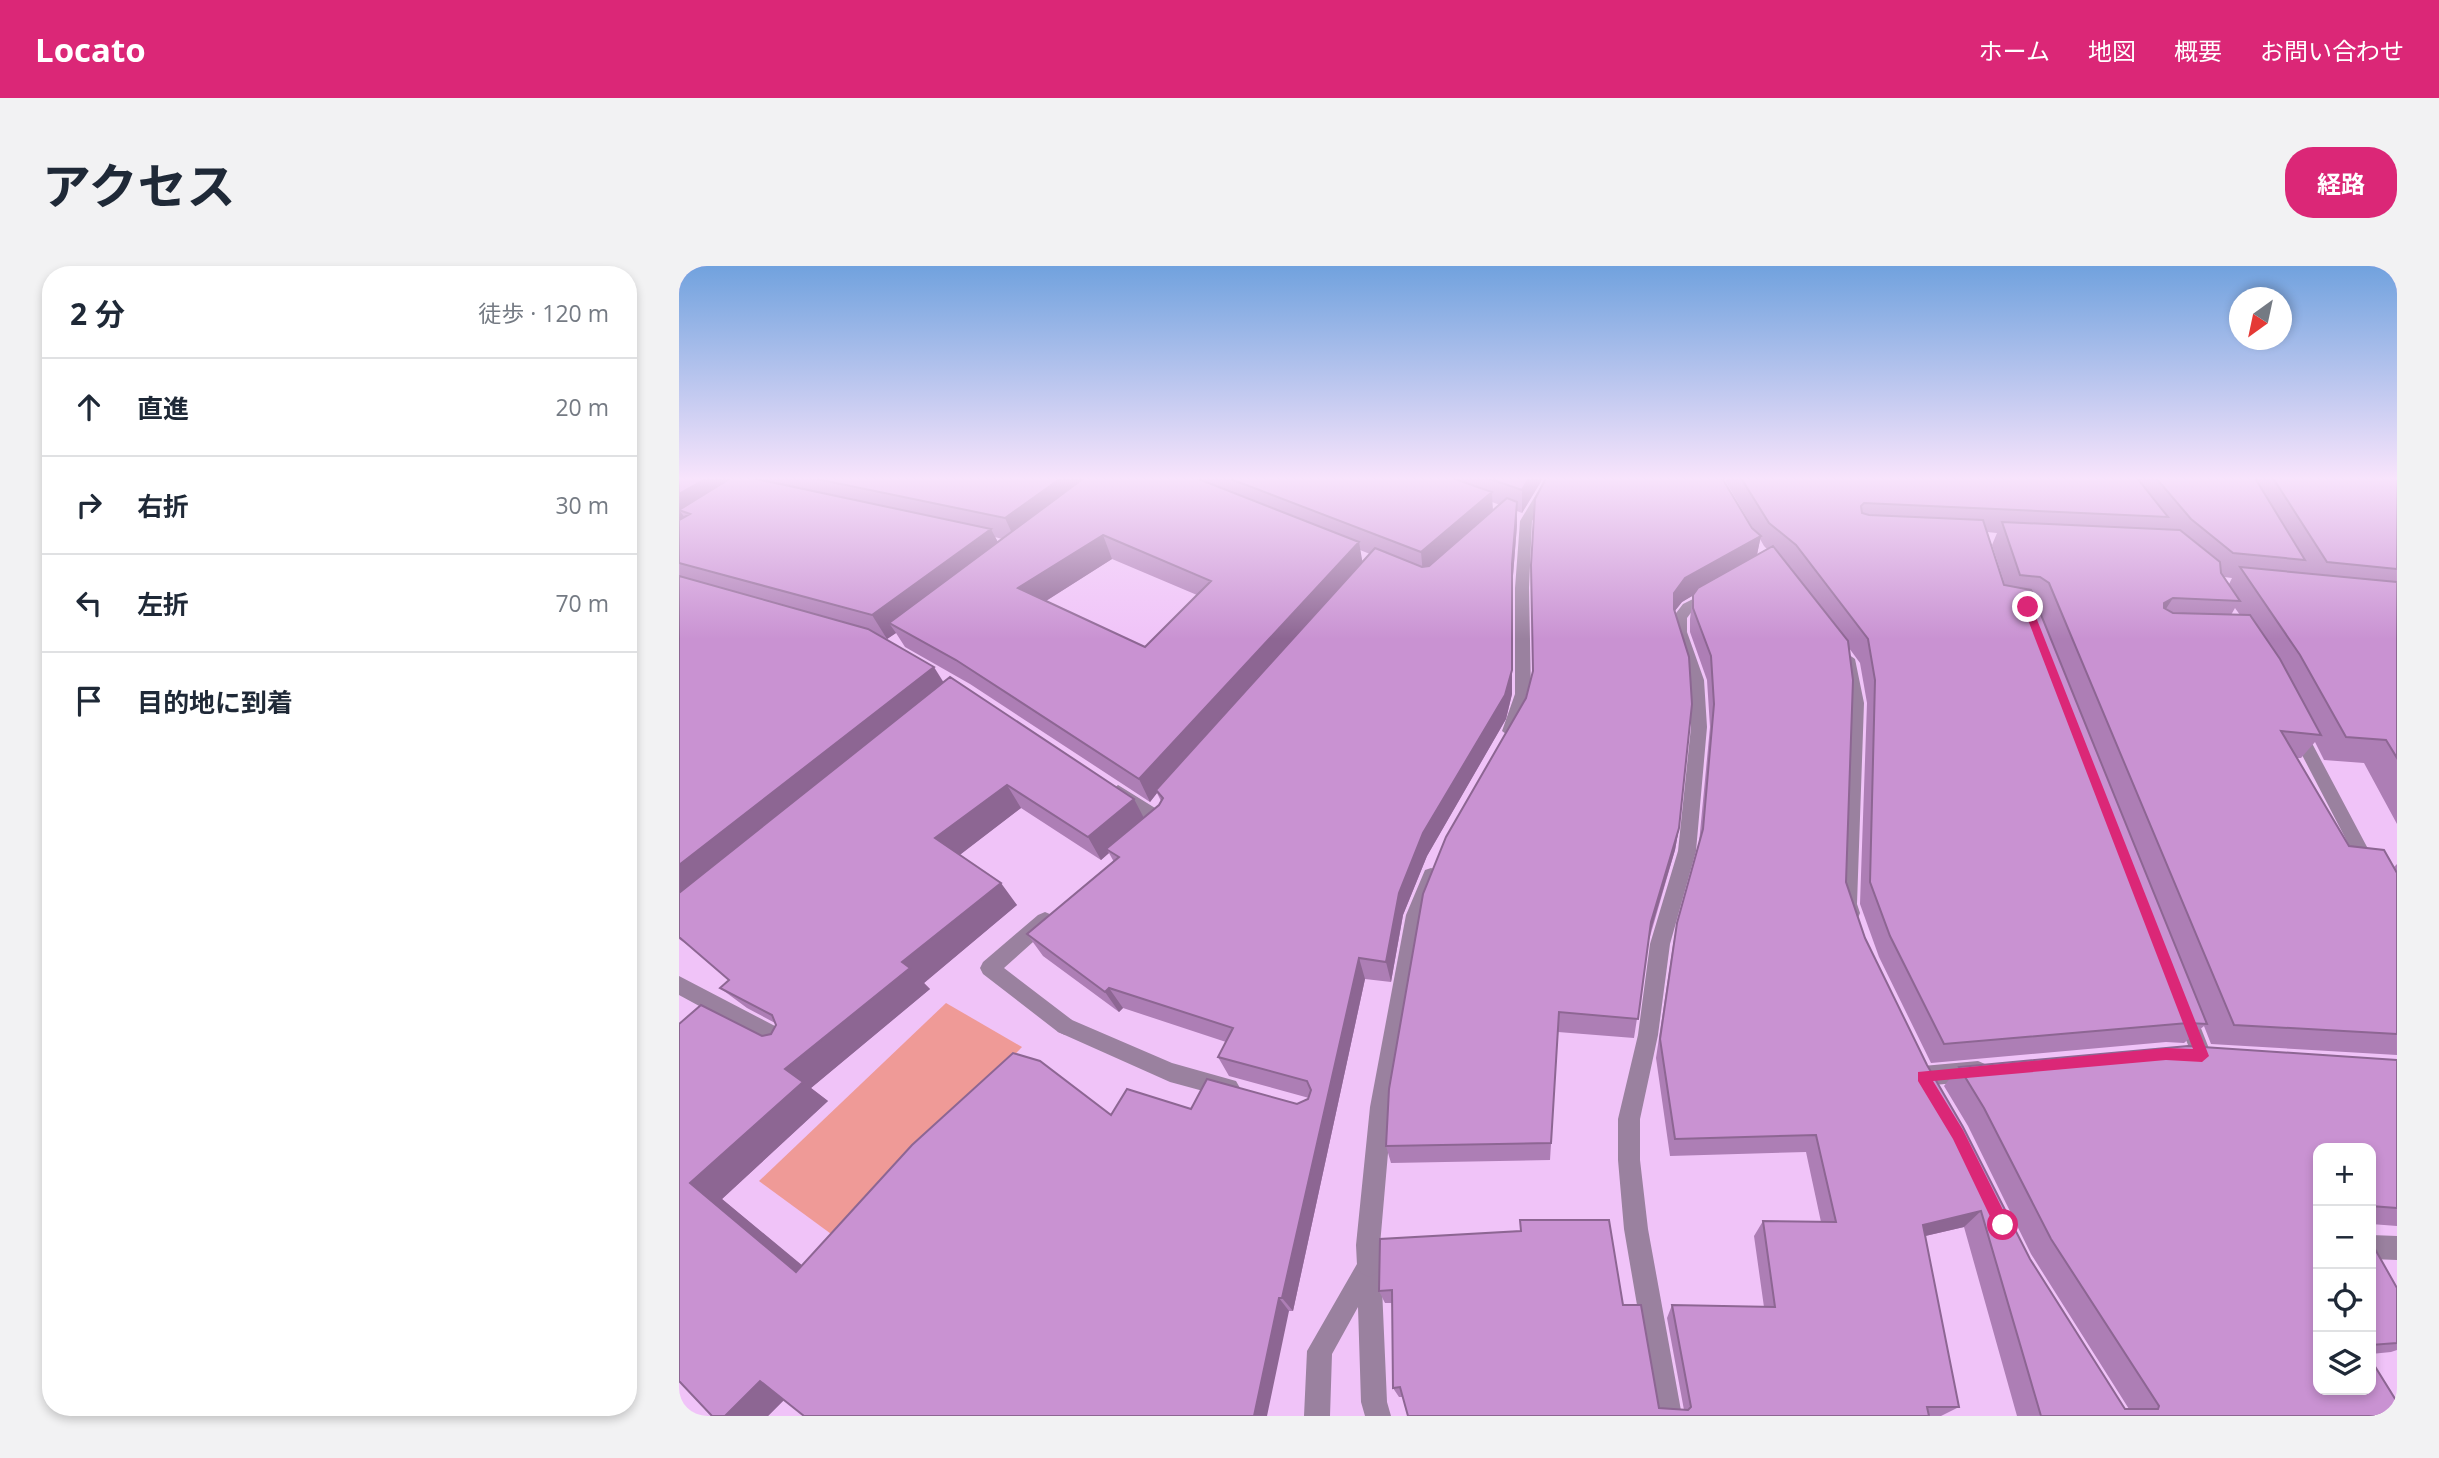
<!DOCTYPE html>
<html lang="ja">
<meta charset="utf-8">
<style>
:root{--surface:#fff;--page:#f2f2f3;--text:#1f2937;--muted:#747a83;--line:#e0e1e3;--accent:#db2777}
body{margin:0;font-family:"Open Sans","Noto Sans JP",sans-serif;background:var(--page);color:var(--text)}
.controls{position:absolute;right:21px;bottom:21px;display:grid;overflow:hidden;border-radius:14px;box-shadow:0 4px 10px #0003}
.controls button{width:63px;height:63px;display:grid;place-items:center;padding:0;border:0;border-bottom:2px solid var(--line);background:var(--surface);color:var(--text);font:35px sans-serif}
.compass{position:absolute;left:1550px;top:21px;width:63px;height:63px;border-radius:50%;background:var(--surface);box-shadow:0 4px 10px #0003;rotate:213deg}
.stop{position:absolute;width:21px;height:21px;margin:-16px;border:5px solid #db2777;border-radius:50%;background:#fff}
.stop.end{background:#db2777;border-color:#fff;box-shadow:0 2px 7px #0008}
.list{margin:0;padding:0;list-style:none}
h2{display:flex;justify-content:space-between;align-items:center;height:91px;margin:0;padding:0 28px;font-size:30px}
h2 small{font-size:23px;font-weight:400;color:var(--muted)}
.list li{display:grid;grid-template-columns:46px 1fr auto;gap:21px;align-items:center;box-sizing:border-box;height:98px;padding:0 28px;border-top:2px solid var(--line)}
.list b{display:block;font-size:26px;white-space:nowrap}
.list em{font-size:23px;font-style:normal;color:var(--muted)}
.icon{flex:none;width:38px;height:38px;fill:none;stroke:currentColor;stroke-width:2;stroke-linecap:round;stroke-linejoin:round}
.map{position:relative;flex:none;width:1718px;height:1150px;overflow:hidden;border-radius:28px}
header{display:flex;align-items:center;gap:42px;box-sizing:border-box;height:98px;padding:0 35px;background:var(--accent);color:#fff}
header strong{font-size:33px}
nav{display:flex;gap:38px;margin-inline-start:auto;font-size:24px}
.intro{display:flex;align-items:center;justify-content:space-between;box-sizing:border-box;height:168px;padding:0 42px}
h1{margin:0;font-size:49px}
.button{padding:18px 32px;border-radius:28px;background:var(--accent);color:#fff;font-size:24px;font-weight:700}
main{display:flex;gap:42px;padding:0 42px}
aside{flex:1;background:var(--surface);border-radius:28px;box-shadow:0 4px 10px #0003}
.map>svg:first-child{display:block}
.green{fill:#ef9a97}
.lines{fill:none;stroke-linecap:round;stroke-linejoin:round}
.service{fill:#9a819f;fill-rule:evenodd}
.minor{fill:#9a819f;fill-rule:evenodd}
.wall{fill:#ad7eb5;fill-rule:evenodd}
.shaded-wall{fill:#8d6693}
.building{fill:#c992d2;stroke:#8d6693;stroke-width:2;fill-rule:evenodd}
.route{fill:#db2777}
</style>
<header>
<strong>Locato</strong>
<nav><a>ホーム</a><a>地図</a><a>概要</a><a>お問い合わせ</a></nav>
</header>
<div class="intro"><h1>アクセス</h1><a class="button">経路</a></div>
<main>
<aside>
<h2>2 分<small>徒歩 · 120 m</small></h2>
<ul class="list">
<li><svg class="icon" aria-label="ahead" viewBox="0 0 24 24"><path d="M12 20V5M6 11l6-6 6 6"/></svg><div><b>直進</b></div><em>20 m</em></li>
<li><svg class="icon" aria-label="right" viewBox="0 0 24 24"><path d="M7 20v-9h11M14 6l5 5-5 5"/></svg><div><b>右折</b></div><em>30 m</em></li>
<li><svg class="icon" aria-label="left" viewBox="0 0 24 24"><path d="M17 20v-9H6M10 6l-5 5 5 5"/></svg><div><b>左折</b></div><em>70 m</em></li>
<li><svg class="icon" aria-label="arrive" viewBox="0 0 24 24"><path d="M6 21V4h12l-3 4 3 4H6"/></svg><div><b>目的地に到着</b></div></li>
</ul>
</aside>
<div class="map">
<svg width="1718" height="1150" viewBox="0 0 1718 1150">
<rect width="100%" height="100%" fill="#f0c3f8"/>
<path class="green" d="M 267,737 L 343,781 L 159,973 L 80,915 Z"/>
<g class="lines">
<path class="service" d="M 1032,324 L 1039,328 L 1037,331 L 1014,344 L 1008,352 L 1008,366 L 1025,414 L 1028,461 L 1017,585 L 991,678 L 979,769 L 961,853 L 961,894 L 969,963 L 1003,1150 L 977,1150 L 945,963 L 939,894 L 939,853 L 959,769 L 971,678 L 999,585 L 1012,461 L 1009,414 L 994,366 L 994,351 L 1004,338 Z
M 1169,388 L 1176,393 L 1185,437 L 1178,638 L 1181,647 L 1179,652 L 1172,655 L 1165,652 L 1160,638 L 1169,437 L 1162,393 Z
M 1618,458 L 1626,464 L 1696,596 L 1699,601 L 1696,606 L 1684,606 L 1610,464 Z
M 0,710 L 117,771 L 120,778 L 117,785 L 110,787 L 103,785 L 0,729 Z
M 1507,739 L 1514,742 L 1533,790 L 1530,797 L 1523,800 L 1516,797 L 1497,748 L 1500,742 Z
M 386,751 L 493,797 L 557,815 L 561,822 L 557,829 L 550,832 L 491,816 L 379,766 L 376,760 L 379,754 Z
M 1299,795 L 1306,798 L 1309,805 L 1306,812 L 1299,815 L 1244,820 L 1237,817 L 1233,810 L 1237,803 L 1244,800 Z
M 1692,969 L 1718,970 L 1718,994 L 1692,993 Z
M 690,987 L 698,991 L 702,999 L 708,1136 L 712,1150 L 686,1150 L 682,1136 L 679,1041 L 653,1088 L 651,1150 L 625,1150 L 628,1085 L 682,991 Z"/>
<path class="minor" d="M 867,212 L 879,212 L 853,255 L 850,322 L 852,428 L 839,465 L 831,471 L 823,465 L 836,428 L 836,322 L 841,255 Z
M 439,519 L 489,550 L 492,555 L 489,560 L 475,568 L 469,566 L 466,561 L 470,555 L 433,529 L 431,525 Z
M 752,602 L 758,604 L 761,609 L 745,649 L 713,841 L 701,979 L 702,999 L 698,1007 L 690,1011 L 682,1007 L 678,999 L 677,979 L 691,841 L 727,649 L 746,604 Z
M 366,646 L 373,649 L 375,654 L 373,659 L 325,702 L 393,754 L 396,760 L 393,766 L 386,769 L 379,766 L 304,708 L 301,702 L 304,696 L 359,649 Z"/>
</g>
<path class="wall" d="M 0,212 L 81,212 L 79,213 L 83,214 L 82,212 L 864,212 L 843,247 L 838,245 L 838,259 L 833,322 L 833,428 L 827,453 L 748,590 L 724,649 L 712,716 L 686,713 L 614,1045 L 610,1045 L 105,1134 L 89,1150 L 0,758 L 83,770 L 92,768 L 97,759 L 96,757 L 68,742 L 41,722 L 50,714 L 12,681 L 0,673 ZM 813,236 L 821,239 L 814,245 ZM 316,271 L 323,273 L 319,276 ZM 681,284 L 691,288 L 683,296 ZM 433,293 L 518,329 L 466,381 L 367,335 ZM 217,367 L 226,381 L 291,418 L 471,536 L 478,527 L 482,535 L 480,539 L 465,552 L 264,417 L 205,372 L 208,373 ZM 342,542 L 422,594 L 430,587 L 435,596 L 348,668 L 364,690 L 440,746 L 444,742 L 547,776 L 539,791 L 550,810 L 630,832 L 629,833 L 618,838 L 512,843 L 432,849 L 123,1000 L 43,933 L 149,835 L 132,822 L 251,723 L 245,717 L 338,639 L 280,589 Z
M 1047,212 L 1718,212 L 1718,558 L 1685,497 L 1645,494 L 1636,476 L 1622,492 L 1617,492 L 1670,580 L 1715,601 L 1718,598 L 1718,789 L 1532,778 L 1525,760 L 1505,777 L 1487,776 L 1252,797 L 1200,691 L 1181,638 L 1188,437 L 1181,397 L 1170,382 L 1167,616 L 1186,672 L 1248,799 L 1351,993 L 1446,1143 L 1450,1143 L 1352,988 L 1289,860 L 1265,820 L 1280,801 L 1718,794 L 1718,960 L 1692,958 L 1692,882 L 1639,882 L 1639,1124 L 1718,1150 L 1338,1150 L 1285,961 L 1246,970 L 1280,1141 L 1262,1150 L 729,1150 L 724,1131 L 720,1131 L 714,1122 L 713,1037 L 706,1037 L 700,1025 L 841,965 L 841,954 L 944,1039 L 980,1142 L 1005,1144 L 988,1052 L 993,1039 L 1085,1041 L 1075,970 L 1084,955 L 1142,956 L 1127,886 L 991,890 L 977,792 L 994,679 L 998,657 L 1020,577 L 1031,461 L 1028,414 L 1011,366 L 1011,353 L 1014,329 L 1003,336 L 995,346 L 1000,562 L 996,584 L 970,674 L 955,772 L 879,766 L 871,894 L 712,897 L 707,880 L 854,406 L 1073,262 L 1075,264 L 1047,216 ZM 1308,266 L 1318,267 L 1313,279 L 1326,319 ZM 1081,273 L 1085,280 L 1088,283 L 1078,289 ZM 1545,311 L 1553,312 L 1550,318 ZM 1556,342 L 1561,349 L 1552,349 Z
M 1692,976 L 1718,1022 L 1718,1084 L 1712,1086 L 1692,1088 Z"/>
<path class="shaded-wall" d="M 28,212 L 44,212 L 56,227 L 0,244 L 0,228 Z
M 382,212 L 422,212 L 337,276 L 326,252 Z
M 850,212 L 864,212 L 843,247 L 843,224 Z
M 813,226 L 814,249 L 744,309 L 742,286 Z
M 838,236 L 838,259 L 833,322 L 833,428 L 827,453 L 748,590 L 724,649 L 712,716 L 707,696 L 720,627 L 744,567 L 833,298 Z
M 0,244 L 10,257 L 0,260 Z
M 312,263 L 324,286 L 210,357 L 217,367 L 208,373 L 193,349 Z
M 424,269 L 433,293 L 351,345 L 339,322 Z
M 1082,270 L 1077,293 L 1003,336 L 991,351 L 995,327 L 1006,312 Z
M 680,276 L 684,299 L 477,524 L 478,527 L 471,536 L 460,513 Z
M 1494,332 L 1479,355 L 1485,337 Z
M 255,401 L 270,425 L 0,642 L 0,599 Z
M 328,519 L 342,542 L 273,595 L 256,572 Z
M 455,533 L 467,556 L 427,583 L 430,587 L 422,594 L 409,571 Z
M 1000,562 L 996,584 L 968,677 L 972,656 Z
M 322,617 L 338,639 L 245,717 L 251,723 L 132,822 L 149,835 L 43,933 L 147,1019 L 117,1006 L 11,917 L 106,803 L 223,696 Z
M 680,692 L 686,713 L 614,1045 L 603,1032 Z
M 430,722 L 444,742 L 440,746 L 426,726 Z
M 1302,945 L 1285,961 L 1229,974 L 1244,959 Z
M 600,1032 L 610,1045 L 588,1150 L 575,1150 Z
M 81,1115 L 114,1125 L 89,1150 L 46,1150 Z"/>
<path class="building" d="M 0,212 L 28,212 L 0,228 Z
M 52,212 L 73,212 L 312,263 L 193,349 L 0,297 L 0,254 L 11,248 L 0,244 Z
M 133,212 L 382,212 L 326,252 Z
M 405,212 L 517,212 L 680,276 L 460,513 L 277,394 L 210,357 ZM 424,269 L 532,315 L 466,381 L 339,322 Z
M 549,212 L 773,212 L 813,226 L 742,286 Z
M 808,212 L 850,212 L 843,224 Z
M 867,212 L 1043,212 L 1073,262 L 1082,270 L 1006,312 L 995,327 L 995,343 L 1010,391 L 1013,438 L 1000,562 L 972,656 L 959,753 L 880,746 L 872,877 L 707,880 L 710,823 L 744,628 L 767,571 L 847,432 L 854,405 L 852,299 L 856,233 Z
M 1062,212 L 1458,212 L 1489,251 L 1185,237 L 1182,240 L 1183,247 L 1190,249 L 1304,254 L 1325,319 L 1352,324 L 1528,758 L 1509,757 L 1265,778 L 1211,670 L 1191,616 L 1196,414 L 1189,373 L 1117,279 L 1090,257 Z
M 1477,212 L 1576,212 L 1626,294 L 1554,287 L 1512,253 Z
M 1594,212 L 1718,212 L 1718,303 L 1648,296 Z
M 828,232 L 838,236 L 833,298 L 833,404 L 826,429 L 744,567 L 720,627 L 707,696 L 680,692 L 603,1032 L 600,1032 L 575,1150 L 125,1150 L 81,1115 L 46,1150 L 33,1150 L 0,1115 L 0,758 L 22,739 L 83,770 L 92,768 L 97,759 L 93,749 L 41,722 L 50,714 L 0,671 L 0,627 L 271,411 L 455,533 L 409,571 L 328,519 L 256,572 L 322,617 L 223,696 L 231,702 L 106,803 L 124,816 L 11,917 L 117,1006 L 233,879 L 334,787 L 361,795 L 432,849 L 448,823 L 512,843 L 528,813 L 618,838 L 629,833 L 632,824 L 628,815 L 539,791 L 554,762 L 430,722 L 426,726 L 348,668 L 440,591 L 427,583 L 480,539 L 484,532 L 477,524 L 696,282 L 743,301 L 750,300 Z
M 1323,256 L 1501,264 L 1541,296 L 1542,307 L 1561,335 L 1494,332 L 1485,337 L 1485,342 L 1494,347 L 1571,349 L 1601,393 L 1642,469 L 1602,465 L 1670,580 L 1705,584 L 1718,607 L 1718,768 L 1555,759 L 1370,317 L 1361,311 L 1341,309 Z
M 1094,280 L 1169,375 L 1174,414 L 1167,616 L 1186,672 L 1248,799 L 1284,861 L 1351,993 L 1446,1143 L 1479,1143 L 1480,1140 L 1372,973 L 1305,842 L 1280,801 L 1509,780 L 1718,794 L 1718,942 L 1692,940 L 1692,882 L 1639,882 L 1639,1124 L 1692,1124 L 1692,1094 L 1718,1136 L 1718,1150 L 1362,1150 L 1302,945 L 1244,959 L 1280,1141 L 1248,1141 L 1250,1150 L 729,1150 L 721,1121 L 714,1122 L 713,1024 L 700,1025 L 701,973 L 842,965 L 841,954 L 930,954 L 944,1039 L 962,1039 L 980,1142 L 1009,1144 L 1012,1141 L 993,1039 L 1096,1041 L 1084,955 L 1157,956 L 1137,869 L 996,873 L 981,773 L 998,657 L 1024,563 L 1035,438 L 1032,390 L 1014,342 L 1014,329 L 1019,322 Z
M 1561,301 L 1718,316 L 1718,492 L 1707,474 L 1667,471 L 1621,389 Z
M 0,310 L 189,363 L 255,401 L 0,599 Z
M 1692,976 L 1718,1022 L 1718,1077 L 1692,1079 Z"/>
<linearGradient id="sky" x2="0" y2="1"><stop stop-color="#71a2de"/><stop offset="0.57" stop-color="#f8e4fc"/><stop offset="1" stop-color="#f8e4fc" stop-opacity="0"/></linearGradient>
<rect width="1718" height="373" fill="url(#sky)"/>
<path class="route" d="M 1349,338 L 1353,341 L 1530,790 L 1523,796 L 1487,794 L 1254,815 L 1284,864 L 1329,954 L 1331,959 L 1329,965 L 1324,967 L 1318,965 L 1274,873 L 1239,815 L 1239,806 L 1487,782 L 1514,783 L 1344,341 Z"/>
</svg>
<div class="controls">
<button>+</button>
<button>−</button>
<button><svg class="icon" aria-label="locate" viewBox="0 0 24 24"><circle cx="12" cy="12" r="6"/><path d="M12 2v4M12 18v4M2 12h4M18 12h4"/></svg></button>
<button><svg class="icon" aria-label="layers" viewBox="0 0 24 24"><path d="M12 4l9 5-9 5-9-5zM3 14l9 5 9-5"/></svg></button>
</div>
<svg class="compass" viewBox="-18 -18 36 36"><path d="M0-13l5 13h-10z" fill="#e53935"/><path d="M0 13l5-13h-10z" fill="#747a83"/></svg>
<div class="stop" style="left:1324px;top:959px"></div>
<div class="stop end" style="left:1349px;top:341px"></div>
</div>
</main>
